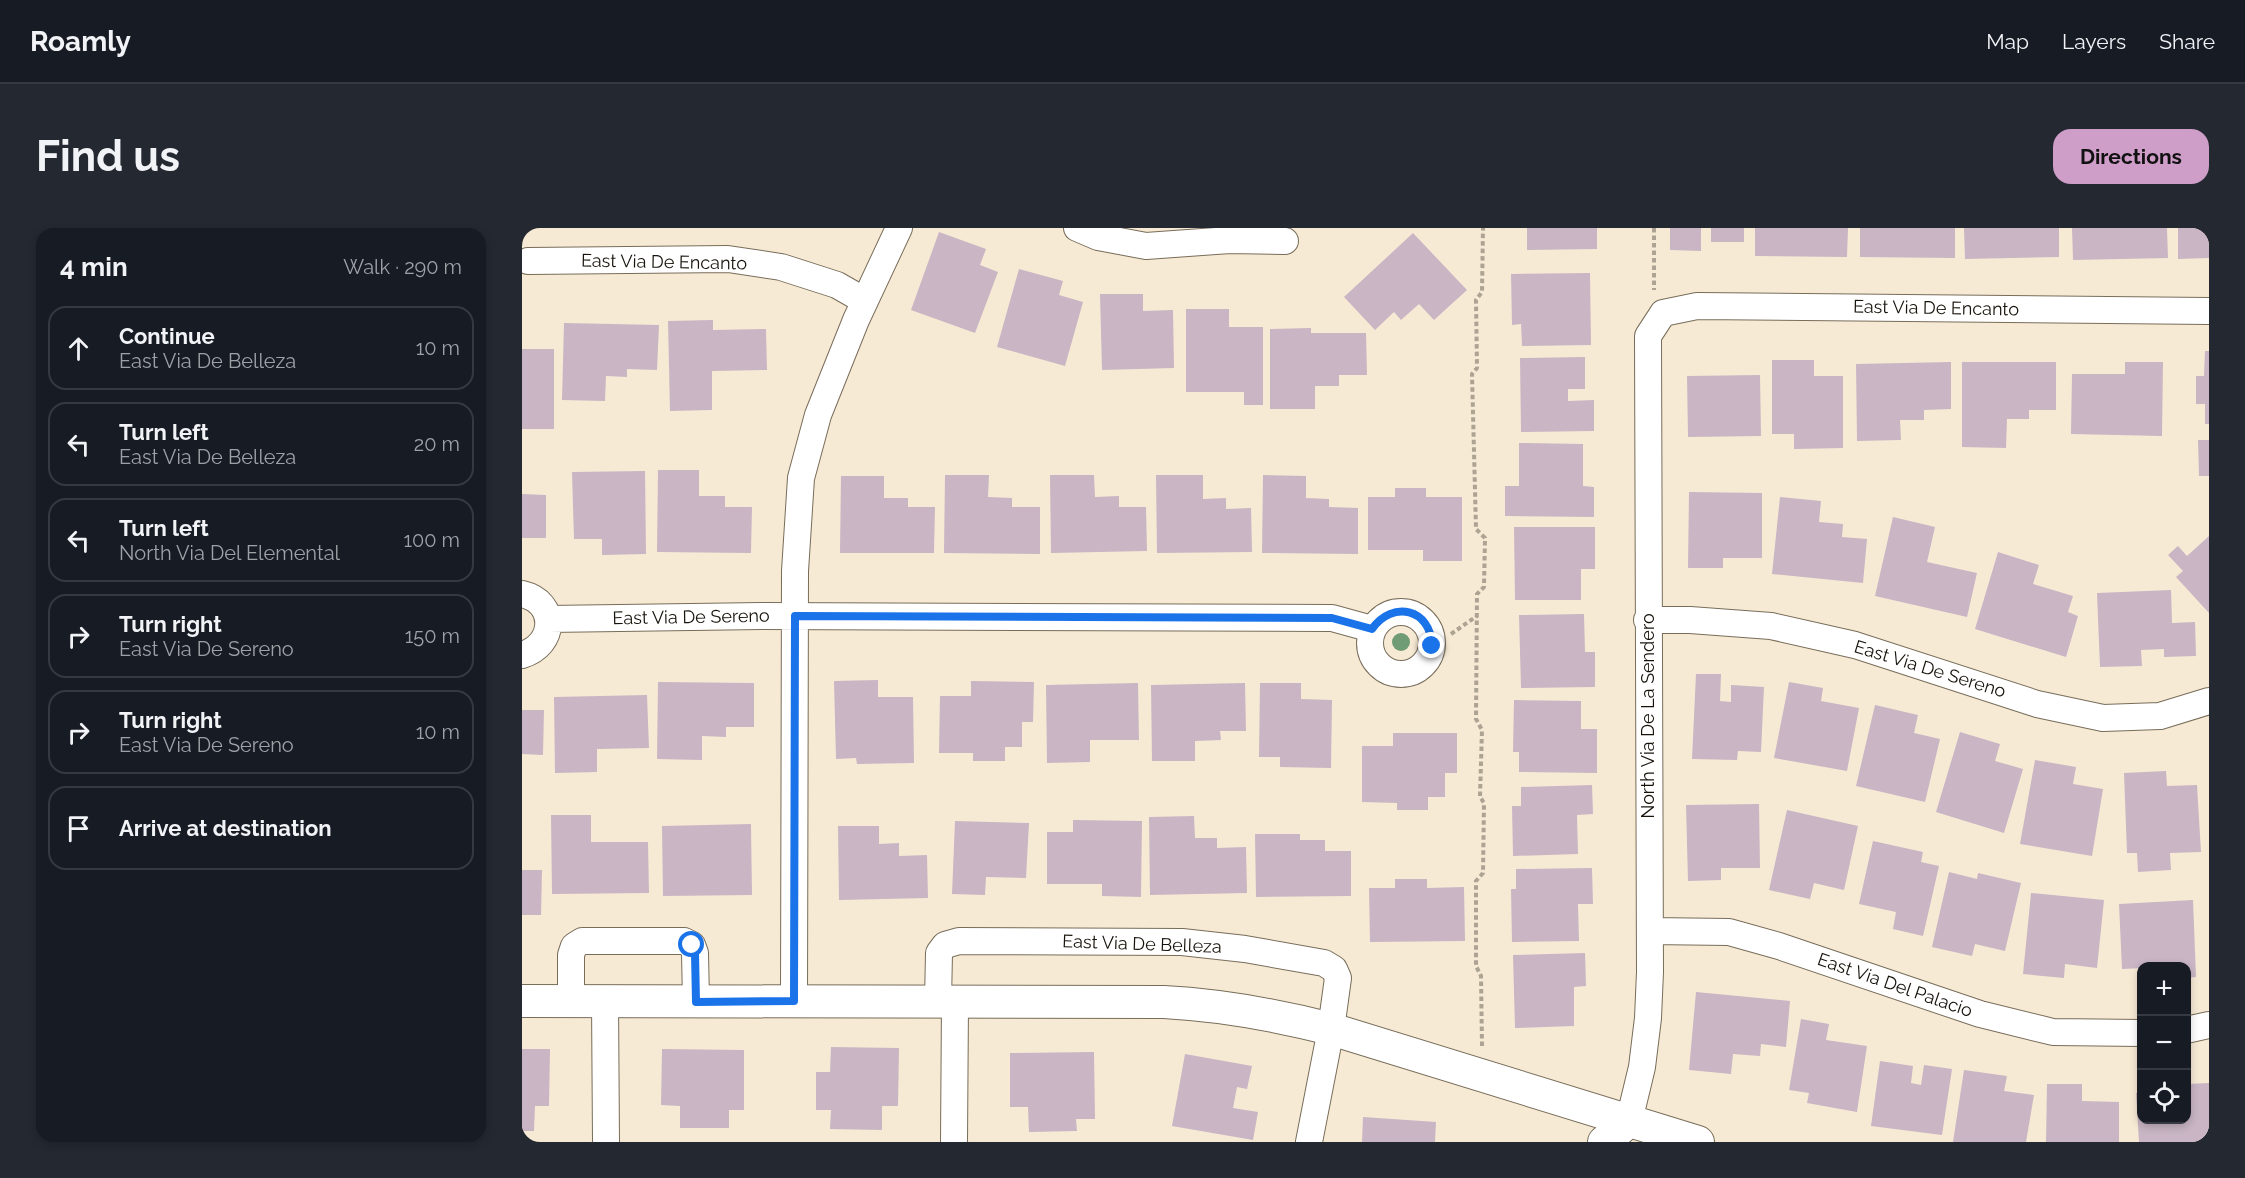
<!DOCTYPE html>
<meta charset="utf-8">
<style>
:root{--surface:#171b24;--page:#242831;--text:#f1f3f6;--muted:#9ea1a6;--line:#363941;--accent:#ce9dc8}
body{margin:0;font-family:Raleway,sans-serif;background:var(--page);color:var(--text)}
.controls{position:absolute;right:18px;bottom:18px;display:grid;overflow:hidden;border-radius:12px;box-shadow:0 3px 9px #0003}
.controls button{width:54px;height:54px;display:grid;place-items:center;padding:0;border:0;border-bottom:2px solid var(--line);background:var(--surface);color:var(--text);font:30px sans-serif}
.stop{position:absolute;width:18px;height:18px;margin:-14px;border:4px solid #1a73e8;border-radius:50%;background:#fff}
.stop.end{background:#1a73e8;border-color:#fff;box-shadow:0 2px 6px #0008}
.list{margin:0;padding:0;list-style:none}
h2{display:flex;justify-content:space-between;align-items:center;height:78px;margin:0;padding:0 24px;font-size:26px}
h2 small{font-size:20px;font-weight:400;color:var(--muted)}
.list li{display:grid;grid-template-columns:39px 1fr auto;gap:18px;align-items:center;box-sizing:border-box;height:84px;margin:0 12px 12px;padding:0 12px;border:2px solid var(--line);border-radius:18px}
.list b{display:block;font-size:22px;white-space:nowrap}
.list p{margin:0;font-size:20px;white-space:nowrap;color:var(--muted)}
.list em{font-size:20px;font-style:normal;color:var(--muted)}
.icon{flex:none;width:33px;height:33px;fill:none;stroke:currentColor;stroke-width:2;stroke-linecap:round;stroke-linejoin:round}
.map{position:relative;flex:none;width:1687px;height:914px;overflow:hidden;border-radius:18px}
header{display:flex;align-items:center;gap:36px;box-sizing:border-box;height:84px;padding:0 30px;background:var(--surface);border-bottom:2px solid var(--line)}
header strong{font-size:28px}
nav{display:flex;gap:33px;margin-inline-start:auto;font-size:21px}
.intro{display:flex;align-items:center;justify-content:space-between;box-sizing:border-box;height:144px;padding:0 36px}
h1{margin:0;font-size:42px}
.button{padding:15px 27px;border-radius:18px;background:var(--accent);color:#111;font-size:21px;font-weight:700}
main{display:flex;gap:36px;padding:0 36px}
aside{flex:1;background:var(--surface);border-radius:18px;box-shadow:0 3px 9px #0003}
.map>svg:first-child{display:block}
.building{fill:#c9b5c4}
.lines{fill:none;stroke-linecap:round;stroke-linejoin:round}
.minor-casing{stroke:#786d5a;stroke-width:28}
.tertiary-casing{stroke:#786d5a;stroke-width:34}
.path{stroke:#ada392;stroke-width:4;stroke-dasharray:4.5 3;stroke-linecap:butt}
.minor{stroke:#fff;stroke-width:26}
.tertiary{stroke:#fff;stroke-width:32}
.tree{fill:#6f9b75}
.route{stroke:#1a73e8;stroke-width:8}
.labels{text-anchor:middle;stroke-width:5;stroke-linejoin:round;paint-order:stroke}
.street-label{font-size:18px;fill:#17130b;stroke:#fff}
</style>
<header>
<strong>Roamly</strong>
<nav><a>Map</a><a>Layers</a><a>Share</a></nav>
</header>
<div class="intro"><h1>Find us</h1><a class="button">Directions</a></div>
<main>
<aside>
<h2>4 min<small>Walk · 290 m</small></h2>
<ul class="list">
<li><svg class="icon" aria-label="ahead" viewBox="0 0 24 24"><path d="M12 20V5M6 11l6-6 6 6"/></svg><div><b>Continue</b><p>East Via De Belleza</p></div><em>10 m</em></li>
<li><svg class="icon" aria-label="left" viewBox="0 0 24 24"><path d="M17 20v-9H6M10 6l-5 5 5 5"/></svg><div><b>Turn left</b><p>East Via De Belleza</p></div><em>20 m</em></li>
<li><svg class="icon" aria-label="left" viewBox="0 0 24 24"><path d="M17 20v-9H6M10 6l-5 5 5 5"/></svg><div><b>Turn left</b><p>North Via Del Elemental</p></div><em>100 m</em></li>
<li><svg class="icon" aria-label="right" viewBox="0 0 24 24"><path d="M7 20v-9h11M14 6l5 5-5 5"/></svg><div><b>Turn right</b><p>East Via De Sereno</p></div><em>150 m</em></li>
<li><svg class="icon" aria-label="right" viewBox="0 0 24 24"><path d="M7 20v-9h11M14 6l5 5-5 5"/></svg><div><b>Turn right</b><p>East Via De Sereno</p></div><em>10 m</em></li>
<li><svg class="icon" aria-label="arrive" viewBox="0 0 24 24"><path d="M6 21V4h12l-3 4 3 4H6"/></svg><div><b>Arrive at destination</b></div></li>
</ul>
</aside>
<div class="map">
<svg width="1687" height="914" viewBox="0 0 1687 914">
<rect width="100%" height="100%" fill="#f7ead5"/>
<path class="building" d="M 1005,0 L 1075,0 L 1075,21 L 1005,22 Z
M 1148,0 L 1179,0 L 1179,23 L 1148,22 Z
M 1189,0 L 1222,0 L 1222,14 L 1189,14 Z
M 1233,0 L 1326,0 L 1325,29 L 1233,28 Z
M 1338,0 L 1433,0 L 1433,30 L 1338,29 Z
M 1442,0 L 1537,0 L 1537,29 L 1443,31 Z
M 1550,0 L 1645,0 L 1646,30 L 1551,32 Z
M 1656,0 L 1687,0 L 1687,30 L 1656,31 Z
M 417,4 L 464,21 L 458,37 L 476,44 L 453,105 L 389,82 Z
M 891,5 L 945,62 L 912,92 L 897,76 L 879,92 L 872,84 L 853,102 L 822,69 Z
M 497,41 L 541,53 L 537,67 L 561,74 L 543,138 L 475,119 Z
M 1068,45 L 1069,117 L 1000,118 L 999,96 L 990,97 L 989,46 Z
M 578,66 L 621,66 L 621,83 L 651,82 L 652,140 L 580,142 Z
M 664,81 L 707,81 L 707,99 L 741,99 L 741,177 L 722,177 L 722,164 L 664,164 Z
M 191,92 L 191,102 L 244,101 L 245,142 L 190,143 L 190,182 L 148,183 L 146,93 Z
M 42,95 L 137,97 L 135,142 L 105,141 L 105,149 L 84,148 L 83,173 L 40,172 Z
M 789,100 L 789,105 L 844,105 L 845,147 L 817,147 L 817,158 L 793,158 L 793,181 L 748,181 L 748,101 Z
M 0,121 L 32,121 L 32,201 L 0,201 Z
M 1683,123 L 1687,123 L 1687,196 L 1683,196 L 1683,176 L 1674,176 L 1674,148 L 1682,148 Z
M 1063,129 L 1063,161 L 1046,161 L 1046,173 L 1072,172 L 1072,203 L 999,204 L 998,130 Z
M 1250,132 L 1292,132 L 1292,148 L 1321,148 L 1321,220 L 1272,221 L 1272,206 L 1250,206 Z
M 1429,134 L 1429,181 L 1402,182 L 1402,192 L 1378,192 L 1379,212 L 1335,213 L 1334,136 Z
M 1440,134 L 1534,134 L 1534,182 L 1507,182 L 1507,191 L 1485,191 L 1484,220 L 1440,219 Z
M 1603,134 L 1641,134 L 1640,208 L 1549,206 L 1550,146 L 1603,146 Z
M 1238,147 L 1239,208 L 1166,209 L 1165,148 Z
M 1676,212 L 1687,212 L 1687,248 L 1677,248 Z
M 997,215 L 1061,216 L 1061,258 L 1072,259 L 1072,289 L 983,288 L 983,258 L 997,258 Z
M 136,242 L 177,242 L 177,268 L 203,268 L 203,279 L 230,279 L 229,325 L 135,324 Z
M 123,243 L 124,326 L 80,327 L 80,311 L 52,311 L 50,244 Z
M 423,247 L 467,247 L 466,269 L 490,270 L 490,279 L 518,279 L 518,326 L 422,325 Z
M 528,247 L 572,247 L 573,269 L 597,268 L 597,279 L 624,279 L 625,323 L 529,325 Z
M 634,247 L 681,247 L 681,271 L 704,270 L 704,281 L 729,280 L 730,324 L 635,325 Z
M 741,247 L 784,248 L 784,270 L 807,271 L 807,279 L 836,280 L 836,326 L 740,325 Z
M 319,248 L 362,248 L 362,270 L 386,270 L 386,279 L 413,279 L 412,325 L 318,325 Z
M 873,260 L 904,260 L 904,269 L 940,269 L 940,333 L 901,333 L 901,322 L 846,322 L 846,269 L 873,269 Z
M 1167,264 L 1240,265 L 1240,330 L 1201,330 L 1201,340 L 1166,340 Z
M 0,266 L 24,267 L 24,310 L 0,310 Z
M 1258,269 L 1299,273 L 1297,294 L 1321,296 L 1320,309 L 1345,311 L 1341,355 L 1250,346 Z
M 1371,289 L 1413,299 L 1405,334 L 1455,345 L 1445,389 L 1353,368 Z
M 992,299 L 1073,299 L 1073,341 L 1059,341 L 1059,372 L 993,372 Z
M 1687,308 L 1687,385 L 1654,349 L 1661,343 L 1646,327 L 1656,318 L 1665,328 Z
M 1476,324 L 1517,337 L 1511,356 L 1551,368 L 1546,384 L 1556,388 L 1544,429 L 1453,401 Z
M 1649,362 L 1650,395 L 1673,394 L 1674,428 L 1642,429 L 1642,421 L 1619,422 L 1620,438 L 1578,439 L 1575,365 Z
M 1062,386 L 1063,424 L 1073,424 L 1073,459 L 999,460 L 997,387 Z
M 1174,446 L 1199,446 L 1198,473 L 1209,474 L 1209,457 L 1242,459 L 1239,524 L 1216,523 L 1215,532 L 1170,531 Z
M 356,452 L 356,469 L 391,469 L 392,535 L 335,536 L 334,530 L 314,531 L 312,453 Z
M 449,453 L 512,454 L 511,494 L 500,494 L 500,519 L 483,519 L 483,533 L 451,533 L 451,525 L 417,525 L 418,468 L 449,468 Z
M 136,454 L 232,455 L 232,499 L 204,499 L 204,509 L 180,508 L 180,532 L 135,531 Z
M 1267,454 L 1301,460 L 1299,473 L 1337,480 L 1325,543 L 1252,530 Z
M 616,455 L 617,512 L 568,512 L 568,534 L 525,535 L 524,457 Z
M 723,455 L 724,503 L 698,503 L 699,512 L 673,513 L 673,533 L 630,533 L 629,457 Z
M 738,455 L 779,455 L 779,471 L 810,472 L 809,540 L 758,539 L 758,529 L 737,529 Z
M 125,467 L 127,520 L 75,521 L 75,544 L 33,545 L 32,469 Z
M 992,472 L 1059,473 L 1059,501 L 1075,501 L 1075,545 L 997,544 L 997,524 L 991,524 Z
M 1353,477 L 1396,487 L 1392,505 L 1418,511 L 1403,574 L 1334,558 Z
M 0,482 L 22,482 L 21,527 L 0,526 Z
M 1438,504 L 1478,516 L 1473,533 L 1501,541 L 1482,605 L 1414,584 Z
M 871,505 L 935,505 L 935,545 L 923,545 L 923,569 L 906,569 L 906,582 L 875,582 L 875,575 L 840,574 L 840,518 L 871,518 Z
M 1513,532 L 1554,539 L 1551,556 L 1581,561 L 1570,628 L 1498,616 Z
M 1644,543 L 1645,558 L 1675,557 L 1679,624 L 1648,625 L 1649,642 L 1616,644 L 1615,625 L 1605,625 L 1602,545 Z
M 1070,557 L 1071,586 L 1055,587 L 1056,626 L 991,628 L 990,578 L 999,578 L 999,559 Z
M 1237,576 L 1238,640 L 1199,640 L 1199,652 L 1166,653 L 1164,577 Z
M 1265,582 L 1336,598 L 1322,662 L 1292,655 L 1288,671 L 1247,662 Z
M 29,587 L 69,587 L 69,614 L 126,614 L 127,665 L 30,666 Z
M 672,588 L 673,610 L 695,610 L 695,620 L 724,619 L 725,665 L 628,667 L 627,589 Z
M 551,592 L 620,593 L 619,669 L 580,668 L 580,656 L 525,656 L 525,604 L 551,604 Z
M 433,593 L 507,595 L 504,650 L 464,649 L 463,667 L 430,666 Z
M 229,596 L 230,667 L 141,668 L 140,598 Z
M 316,598 L 357,598 L 357,616 L 377,615 L 377,628 L 405,627 L 406,670 L 317,672 Z
M 733,606 L 778,606 L 778,612 L 803,612 L 803,623 L 829,623 L 829,668 L 734,669 Z
M 1351,613 L 1401,624 L 1399,634 L 1417,638 L 1401,708 L 1371,701 L 1374,684 L 1337,676 Z
M 1070,640 L 1071,676 L 1056,676 L 1057,713 L 990,714 L 989,661 L 994,661 L 994,641 Z
M 0,642 L 20,642 L 19,687 L 0,687 Z
M 1427,644 L 1455,651 L 1456,645 L 1499,655 L 1483,723 L 1453,716 L 1450,728 L 1410,719 Z
M 873,651 L 905,651 L 905,660 L 942,659 L 943,713 L 848,714 L 847,660 L 873,660 Z
M 1509,665 L 1582,672 L 1575,740 L 1543,736 L 1542,750 L 1501,746 Z
M 1671,672 L 1674,749 L 1664,750 L 1664,738 L 1600,741 L 1597,676 Z
M 1063,725 L 1064,758 L 1052,759 L 1052,798 L 993,800 L 991,727 Z
M 1174,764 L 1268,773 L 1264,819 L 1239,816 L 1238,828 L 1211,826 L 1209,846 L 1167,842 Z
M 1279,791 L 1307,796 L 1304,812 L 1345,818 L 1335,884 L 1285,875 L 1287,865 L 1267,862 Z
M 309,819 L 377,820 L 376,878 L 360,878 L 360,902 L 308,901 L 309,882 L 294,882 L 294,844 L 308,844 Z
M 0,821 L 28,821 L 27,878 L 13,878 L 12,903 L 0,903 Z
M 140,821 L 222,822 L 222,882 L 207,882 L 207,900 L 158,900 L 158,878 L 139,877 Z
M 572,824 L 573,891 L 554,891 L 555,903 L 507,904 L 506,879 L 488,879 L 488,825 Z
M 663,826 L 730,838 L 725,861 L 715,859 L 711,880 L 736,884 L 731,912 L 650,898 Z
M 1358,833 L 1391,838 L 1389,855 L 1399,857 L 1402,837 L 1430,841 L 1420,907 L 1349,898 Z
M 1442,842 L 1485,848 L 1482,863 L 1512,867 L 1504,914 L 1431,914 Z
M 1687,855 L 1687,914 L 1617,914 L 1614,865 L 1620,865 L 1620,892 L 1664,892 L 1664,856 Z
M 1525,856 L 1560,856 L 1560,873 L 1597,874 L 1597,914 L 1524,914 Z
M 841,889 L 914,894 L 913,914 L 840,914 Z"/>
<g class="lines">
<defs>
<path id="minor" d="M 555,0 L 576,9 L 624,18 L 708,12 L 763,13
M 6,33 L 206,31 L 259,39 L 315,57 L 343,73
M 0,366 C 36,374 34,417 0,427
M848 415a31 31 0 1 1 62 0a31 31 0 1 1-62 0Z
M 26,391 L 240,388 L 810,390 L 850,401
M 1125,392 L 1168,392 L 1249,398 L 1333,417 L 1515,476 L 1581,490 L 1638,488 L 1687,473
M 1128,703 L 1207,704 L 1257,718 L 1458,786 L 1531,804 L 1620,805
M 49,773 L 49,727 L 52,718 L 60,713 L 162,713 L 170,717 L 173,725 L 174,774
M 83,773 L 84,914
M 272,773 L 273,343 L 279,250 L 296,187 L 334,92 L 377,0
M 416,773 L 417,725 L 423,717 L 437,713 L 660,714 L 723,721 L 802,735 L 812,741 L 816,750 L 809,801 L 787,914
M 1664,802 L 1687,797
M 1107,893 L 1120,839 L 1126,790 L 1128,744 L 1126,108 L 1141,85 L 1175,78 L 1687,83
M 432,914 L 433,774"/>
<path id="tertiary" d="M 0,773 L 642,774 C 699,777 754,787 809,801 L 1176,914
M 1082,914 L 1107,893"/>
</defs>
<use href="#minor" class="minor-casing"/>
<use href="#tertiary" class="tertiary-casing"/>
<path class="path" d="M 1132,0 L 1132,62
M 929,406 L 955,388
M 960,818 L 959,748 L 954,738 L 954,653 L 961,645 L 962,575 L 958,569 L 960,502 L 954,491 L 955,366 L 962,359 L 963,310 L 954,301 L 950,146 L 955,140 L 954,72 L 960,64 L 961,0"/>
<use href="#minor" class="minor"/>
<use href="#tertiary" class="tertiary"/>
</g>
<circle class="tree" cx="879" cy="414" r="9"/>
<g class="lines">
<path class="route" d="M 170,717 L 173,725 L 174,774 L 272,773 L 273,388 L 810,390 L 850,401 C 870,372 909,380 910,418"/>
</g>
<g class="labels">
<g class="street-label">
<text transform="translate(142 34) rotate(1)" y="6">East Via De Encanto</text>
<text transform="translate(1414 80) rotate(1)" y="6">East Via De Encanto</text>
<text transform="translate(169 389) rotate(-1)" y="6">East Via De Sereno</text>
<text transform="translate(1408 441) rotate(17)" y="6">East Via De Sereno</text>
<text transform="translate(1126 488) rotate(-90)" y="6">North Via De La Sendero</text>
<text transform="translate(620 716) rotate(2)" y="6">East Via De Belleza</text>
<text transform="translate(1373 757) rotate(19)" y="6">East Via Del Palacio</text>
</g>
</g>
</svg>
<div class="controls">
<button>+</button>
<button>−</button>
<button><svg class="icon" aria-label="locate" viewBox="0 0 24 24"><circle cx="12" cy="12" r="6"/><path d="M12 2v4M12 18v4M2 12h4M18 12h4"/></svg></button>
</div>
<div class="stop" style="left:170px;top:717px"></div>
<div class="stop end" style="left:910px;top:418px"></div>
</div>
</main>
